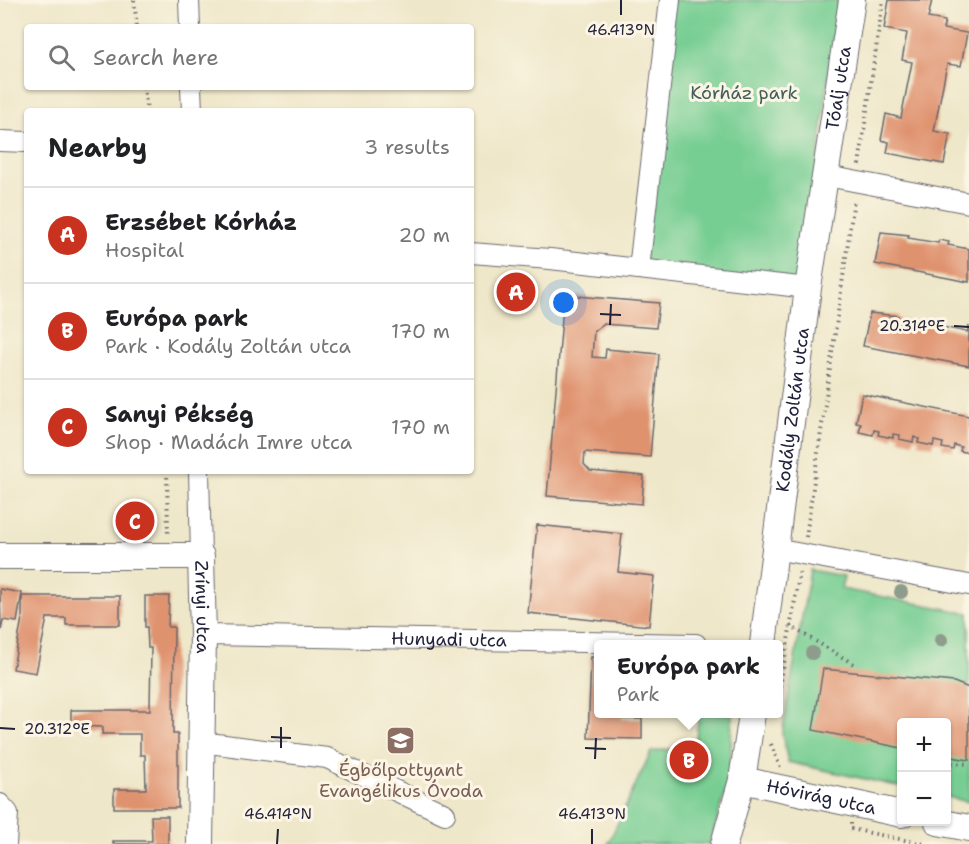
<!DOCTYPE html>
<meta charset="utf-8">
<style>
:root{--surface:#fff;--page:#f6f6f6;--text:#202124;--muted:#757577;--line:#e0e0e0;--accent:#c8321e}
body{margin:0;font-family:"Shantell Sans",sans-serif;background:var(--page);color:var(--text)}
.controls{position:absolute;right:18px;bottom:18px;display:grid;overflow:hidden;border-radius:6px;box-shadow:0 2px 4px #0004}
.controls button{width:54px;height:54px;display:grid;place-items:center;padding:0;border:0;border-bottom:2px solid var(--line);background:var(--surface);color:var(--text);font:30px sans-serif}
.you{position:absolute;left:564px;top:303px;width:21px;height:21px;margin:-15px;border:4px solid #fff;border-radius:50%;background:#1a73e8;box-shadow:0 0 0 9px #1a73e833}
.badge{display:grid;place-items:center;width:39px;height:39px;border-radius:50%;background:var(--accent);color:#fff;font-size:20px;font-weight:700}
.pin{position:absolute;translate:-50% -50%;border:3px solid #fff;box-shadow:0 2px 6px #0006}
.popup{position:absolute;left:594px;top:640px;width:189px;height:78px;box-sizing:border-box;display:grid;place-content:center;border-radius:6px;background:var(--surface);filter:drop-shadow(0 2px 4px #0005);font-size:20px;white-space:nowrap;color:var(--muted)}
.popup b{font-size:22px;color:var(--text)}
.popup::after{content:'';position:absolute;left:50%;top:100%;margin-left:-12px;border:12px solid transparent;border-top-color:var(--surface)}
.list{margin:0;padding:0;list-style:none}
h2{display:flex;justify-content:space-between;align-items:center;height:78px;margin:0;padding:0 24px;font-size:26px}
h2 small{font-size:20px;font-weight:400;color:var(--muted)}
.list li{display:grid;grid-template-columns:39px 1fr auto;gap:18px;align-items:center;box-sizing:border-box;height:96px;padding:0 24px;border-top:2px solid var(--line)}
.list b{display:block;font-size:22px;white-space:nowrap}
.list p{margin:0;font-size:20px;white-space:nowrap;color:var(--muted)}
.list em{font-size:20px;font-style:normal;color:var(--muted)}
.icon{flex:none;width:33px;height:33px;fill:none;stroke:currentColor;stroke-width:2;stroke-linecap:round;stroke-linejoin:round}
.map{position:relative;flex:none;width:969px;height:844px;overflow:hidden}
.search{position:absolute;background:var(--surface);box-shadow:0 2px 4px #0004;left:24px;top:24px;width:450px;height:66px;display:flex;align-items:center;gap:15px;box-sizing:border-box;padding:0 21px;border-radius:6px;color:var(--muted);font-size:22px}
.panel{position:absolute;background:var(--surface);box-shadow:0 2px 4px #0004;left:24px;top:108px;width:450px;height:366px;border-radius:6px}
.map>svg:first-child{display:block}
.green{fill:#77ce93;stroke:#4c7867;stroke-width:1.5}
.building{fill:#df926e}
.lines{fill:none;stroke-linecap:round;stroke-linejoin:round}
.minor-casing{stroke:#69676d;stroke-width:22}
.tertiary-casing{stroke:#69676d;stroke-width:28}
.path{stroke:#69676d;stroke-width:4;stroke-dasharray:1.5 4.5;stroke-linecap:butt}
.minor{stroke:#fff;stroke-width:20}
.tertiary{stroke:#fff;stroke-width:26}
.tree{fill:#8e9c8c}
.ticks{fill:none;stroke:#22223b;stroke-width:2}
.labels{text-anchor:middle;stroke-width:6;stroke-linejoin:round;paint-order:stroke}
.street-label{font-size:18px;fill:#22223b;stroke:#fcf5e5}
.park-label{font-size:18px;fill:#405e5a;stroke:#fcf5e5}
.education-label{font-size:18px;fill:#785e54;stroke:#fcf5e5}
.ticks-label{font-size:15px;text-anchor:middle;fill:#22223b;stroke:#fcf5e5;stroke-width:6;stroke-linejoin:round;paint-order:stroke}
</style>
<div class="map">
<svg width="969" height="844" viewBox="0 0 969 844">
<rect width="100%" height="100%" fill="#fcf5e5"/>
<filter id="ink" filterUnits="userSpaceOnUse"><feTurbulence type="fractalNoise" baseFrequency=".0167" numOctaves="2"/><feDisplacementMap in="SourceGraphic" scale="12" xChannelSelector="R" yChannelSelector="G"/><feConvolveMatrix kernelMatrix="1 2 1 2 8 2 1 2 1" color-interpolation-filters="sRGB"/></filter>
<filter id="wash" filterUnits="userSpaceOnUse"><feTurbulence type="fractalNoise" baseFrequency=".008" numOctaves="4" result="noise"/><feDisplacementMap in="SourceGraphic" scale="24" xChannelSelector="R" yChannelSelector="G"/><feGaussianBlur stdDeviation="1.35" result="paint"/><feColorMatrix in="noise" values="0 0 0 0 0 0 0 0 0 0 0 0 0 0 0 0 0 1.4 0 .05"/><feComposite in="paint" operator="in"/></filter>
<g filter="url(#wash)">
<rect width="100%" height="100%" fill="#eee7c9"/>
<path class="green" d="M 673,0 L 838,0 L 802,287 L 644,269 Z
M 810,570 L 844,576 L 841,589 L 969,613 L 969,802 L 947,797 L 946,722 L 902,722 L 901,787 L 788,762 L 782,734 Z
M 699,714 L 732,714 L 730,776 L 710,844 L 608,844 L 651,752 L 695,745 Z"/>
<g id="blocks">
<path class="building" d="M 889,0 L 932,0 L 928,18 L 945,21 L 943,29 L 967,33 L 961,66 L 947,64 L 934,131 L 950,134 L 944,164 L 887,153 L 889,142 L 881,140 L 886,114 L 901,118 L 912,62 L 902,60 L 907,33 L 884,29 Z
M 881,232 L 909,235 L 908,238 L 938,243 L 939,240 L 949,242 L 948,245 L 969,249 L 969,282 L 875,264 Z
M 564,295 L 659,303 L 656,328 L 603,324 L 594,331 L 592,357 L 605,358 L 606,349 L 659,354 L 650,457 L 585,452 L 584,464 L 590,471 L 644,476 L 642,504 L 547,496 Z
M 870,313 L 898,316 L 897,319 L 927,325 L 927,321 L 938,323 L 937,326 L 967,332 L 969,326 L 969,366 L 863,346 Z
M 862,394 L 969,416 L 969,453 L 960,451 L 961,447 L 954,445 L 953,450 L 942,448 L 943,443 L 934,441 L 933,446 L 918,443 L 919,439 L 914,437 L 913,442 L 899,439 L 900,435 L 893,434 L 893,438 L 878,435 L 879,431 L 874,430 L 873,435 L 859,432 L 861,424 L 856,423 Z
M 537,525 L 622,534 L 618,572 L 654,576 L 649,626 L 528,613 Z
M 0,589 L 22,593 L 17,622 L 3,620 L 1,631 Z
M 22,596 L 120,596 L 120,625 L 66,625 L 66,618 L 47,618 L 36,673 L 13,669 L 22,618 Z
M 145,596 L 169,596 L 168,627 L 174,627 L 173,734 L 178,734 L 178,808 L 114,808 L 114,789 L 146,789 L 145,755 L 140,755 L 140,734 L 102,734 L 103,727 L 71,726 L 71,710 L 150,710 L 151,648 L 148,648 L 147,627 L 145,627 Z
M 591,657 L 599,657 L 599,714 L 622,714 L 622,719 L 642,719 L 642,739 L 588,738 Z
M 823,669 L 954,682 L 969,688 L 969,760 L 946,756 L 946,722 L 902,722 L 902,748 L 813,730 Z
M 151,816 L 168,816 L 168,844 L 113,844 L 113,841 L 152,841 Z"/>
</g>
</g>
<g filter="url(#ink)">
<use href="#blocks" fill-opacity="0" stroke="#69676d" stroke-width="1.5"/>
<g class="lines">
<defs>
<g id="minor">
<path d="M 189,0 L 190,27"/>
<path d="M 191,87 L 192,111"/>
<path d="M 0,141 L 27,142"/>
<path d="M 827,176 L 969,203"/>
<path d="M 471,253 L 550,259 L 808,288"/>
<path d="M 639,269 L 670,0"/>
<path d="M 199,471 L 201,556"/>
<path d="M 775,549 L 969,585"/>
<path id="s1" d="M 203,635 L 696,644"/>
<path d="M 201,742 L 327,758 L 445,814"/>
<path d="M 0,804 L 8,813 L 6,844"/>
</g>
<g id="tertiary">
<path id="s2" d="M 0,556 L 201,556 L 203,635 L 200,844"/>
<path id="s3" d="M 763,644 L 808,288 L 852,0"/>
<path id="s4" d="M 742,780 L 902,814"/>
<path d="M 938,822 L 969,828"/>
<path d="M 724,844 L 742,780 L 752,714"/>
</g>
</defs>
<use href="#minor" class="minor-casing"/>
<use href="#tertiary" class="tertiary-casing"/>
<path class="path" d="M 134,0 L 137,27
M 144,87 L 147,111
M 859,165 L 883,0
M 167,471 L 168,537
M 806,537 L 854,200
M 790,626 L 857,666
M 779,692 L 800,571
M 771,744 L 780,767
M 946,763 L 969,764
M 851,823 L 851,829 L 924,844"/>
<use href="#minor" class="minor"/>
<use href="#tertiary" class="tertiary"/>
</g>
<g class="tree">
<circle cx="901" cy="592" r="7"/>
<circle cx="941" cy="640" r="7"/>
<circle cx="812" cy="653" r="7"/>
</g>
</g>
<path class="ticks" d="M 621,15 L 621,0M 600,314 L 621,315M 610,325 L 611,304M 954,326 L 969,327M 0,728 L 15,729M 271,737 L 291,738M 281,748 L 281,727M 585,748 L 606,749M 595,759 L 596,738M 277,844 L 278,829M 592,844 L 592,829"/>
<defs>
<symbol id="school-square" viewBox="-11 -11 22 22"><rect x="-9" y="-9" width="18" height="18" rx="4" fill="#8d6e63" stroke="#fcf5e5"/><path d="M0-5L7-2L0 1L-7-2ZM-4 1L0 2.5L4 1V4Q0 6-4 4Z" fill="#fff"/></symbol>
</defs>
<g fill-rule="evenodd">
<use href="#school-square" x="384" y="724" width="33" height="33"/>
</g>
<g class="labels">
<g class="street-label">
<text dy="6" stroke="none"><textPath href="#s3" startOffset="561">Tóalj utca</textPath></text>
<text dy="6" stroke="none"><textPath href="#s3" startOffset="236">Kodály Zoltán utca</textPath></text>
<text dy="6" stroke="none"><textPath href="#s2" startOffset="252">Zrínyi utca</textPath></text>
<text dy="6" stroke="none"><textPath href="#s1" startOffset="246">Hunyadi utca</textPath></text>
<text dy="6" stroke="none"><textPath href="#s4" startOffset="81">Hóvirág utca</textPath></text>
</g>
<g class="park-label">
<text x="744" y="99">Kórház park</text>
</g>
<g class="education-label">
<text x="401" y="776">Égbőlpottyant<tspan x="401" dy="21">Evangélikus Óvoda</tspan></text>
</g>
</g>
<g class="ticks-label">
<text x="621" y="35">46.413°N</text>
<text x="912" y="331">20.314°E</text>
<text x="57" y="734">20.312°E</text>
<text x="278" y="819">46.414°N</text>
<text x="592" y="819">46.413°N</text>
</g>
</svg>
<div class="controls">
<button>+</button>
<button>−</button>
</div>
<div class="you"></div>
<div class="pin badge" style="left:516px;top:292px">A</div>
<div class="pin badge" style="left:689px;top:760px">B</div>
<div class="popup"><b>Európa park</b>Park</div>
<div class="pin badge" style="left:135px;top:521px">C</div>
<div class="search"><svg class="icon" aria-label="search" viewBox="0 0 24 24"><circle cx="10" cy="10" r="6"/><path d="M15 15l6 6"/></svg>Search here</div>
<section class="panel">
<h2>Nearby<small>3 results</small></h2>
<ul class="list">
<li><span class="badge">A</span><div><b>Erzsébet Kórház</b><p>Hospital</p></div><em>20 m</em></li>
<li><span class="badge">B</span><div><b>Európa park</b><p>Park · Kodály Zoltán utca</p></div><em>170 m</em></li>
<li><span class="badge">C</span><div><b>Sanyi Pékség</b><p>Shop · Madách Imre utca</p></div><em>170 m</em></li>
</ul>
</section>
</div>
